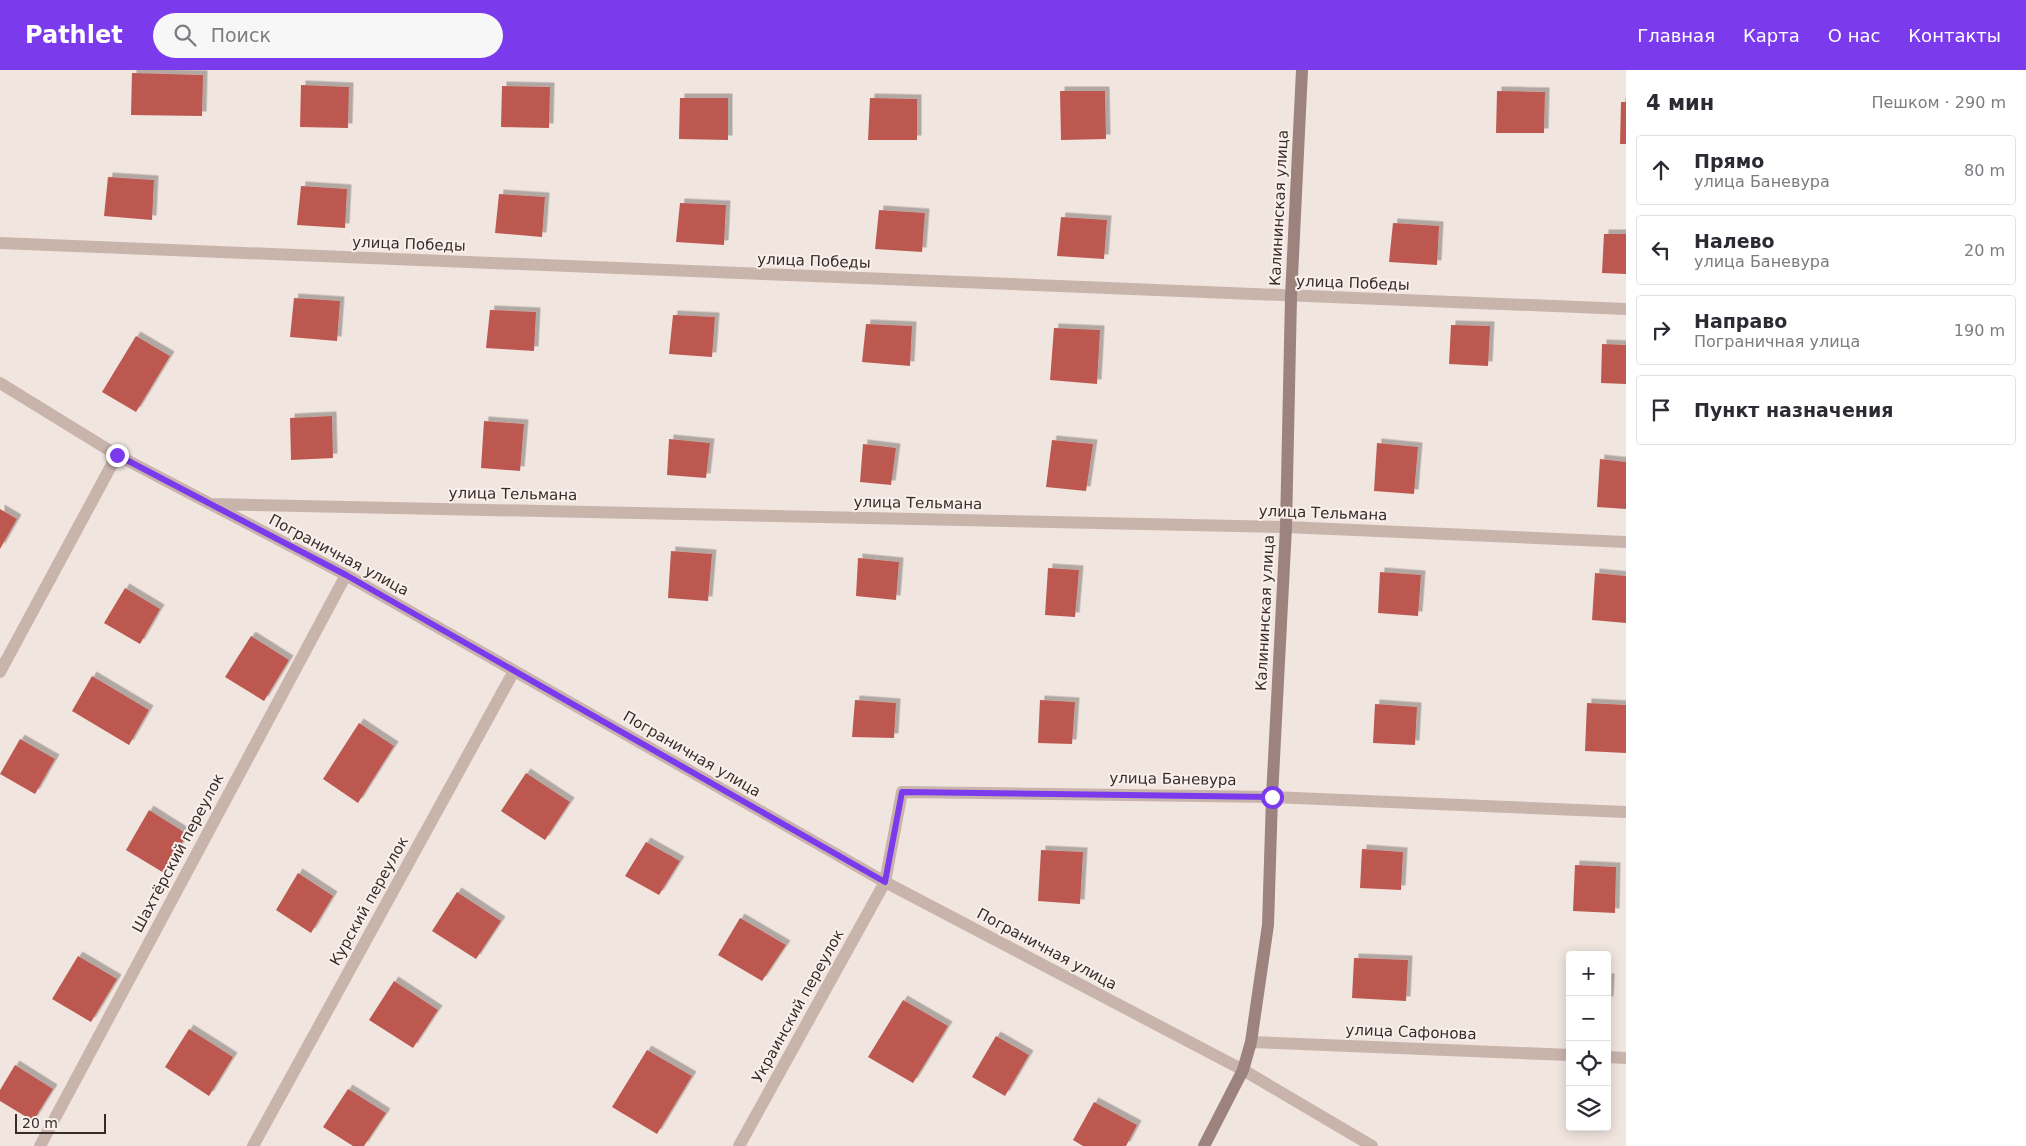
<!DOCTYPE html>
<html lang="ru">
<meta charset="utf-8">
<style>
:root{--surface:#fff;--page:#f7f7f7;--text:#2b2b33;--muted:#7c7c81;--line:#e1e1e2;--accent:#7c3aed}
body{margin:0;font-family:"DejaVu Sans",sans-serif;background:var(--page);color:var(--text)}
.controls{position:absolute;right:15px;bottom:15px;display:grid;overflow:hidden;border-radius:5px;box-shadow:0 2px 12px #0003}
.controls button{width:45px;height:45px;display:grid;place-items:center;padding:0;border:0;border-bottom:1px solid var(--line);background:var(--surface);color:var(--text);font:25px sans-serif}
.scale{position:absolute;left:15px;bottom:12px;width:91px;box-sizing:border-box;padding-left:5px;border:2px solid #372c2a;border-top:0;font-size:14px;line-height:18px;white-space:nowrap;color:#372c2a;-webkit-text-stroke:4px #f9f0eb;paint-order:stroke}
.stop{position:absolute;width:15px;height:15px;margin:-11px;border:4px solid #7c3aed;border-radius:50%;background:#fff}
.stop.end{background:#7c3aed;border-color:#fff;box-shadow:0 1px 5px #0008}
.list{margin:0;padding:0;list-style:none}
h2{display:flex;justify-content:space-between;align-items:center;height:65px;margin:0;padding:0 20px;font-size:21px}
h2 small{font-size:16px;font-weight:400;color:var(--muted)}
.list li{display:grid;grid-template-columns:32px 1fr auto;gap:15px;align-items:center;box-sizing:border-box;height:70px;margin:0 10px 10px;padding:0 10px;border:1px solid var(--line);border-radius:5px}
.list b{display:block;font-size:19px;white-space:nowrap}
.list p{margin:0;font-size:16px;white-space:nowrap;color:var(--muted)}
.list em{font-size:16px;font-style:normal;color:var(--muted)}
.icon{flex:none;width:28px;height:28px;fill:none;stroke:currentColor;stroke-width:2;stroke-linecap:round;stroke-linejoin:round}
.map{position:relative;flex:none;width:1626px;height:1076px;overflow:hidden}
header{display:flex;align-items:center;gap:30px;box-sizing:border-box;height:70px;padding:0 25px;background:var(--accent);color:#fff}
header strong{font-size:24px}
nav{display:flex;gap:28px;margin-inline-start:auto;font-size:18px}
.search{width:350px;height:45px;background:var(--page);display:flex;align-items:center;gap:12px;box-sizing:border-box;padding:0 18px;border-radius:28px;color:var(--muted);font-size:19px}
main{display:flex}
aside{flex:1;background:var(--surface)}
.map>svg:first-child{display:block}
.building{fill:#bd5951;filter:url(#shadow)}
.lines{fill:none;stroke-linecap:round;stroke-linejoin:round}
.minor{stroke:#c9b4ac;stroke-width:12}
.secondary{stroke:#9c837d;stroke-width:12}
.route{stroke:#7c3aed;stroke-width:6}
.labels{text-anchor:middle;stroke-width:4;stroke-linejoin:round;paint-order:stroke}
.street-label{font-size:15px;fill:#372c2a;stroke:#f9f0eb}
</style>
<header>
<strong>Pathlet</strong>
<div class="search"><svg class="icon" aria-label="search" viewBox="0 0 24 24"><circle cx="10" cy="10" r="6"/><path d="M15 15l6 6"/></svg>Поиск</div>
<nav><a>Главная</a><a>Карта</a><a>О нас</a><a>Контакты</a></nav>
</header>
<main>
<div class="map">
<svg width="1626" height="1076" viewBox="0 0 1626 1076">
<defs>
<filter id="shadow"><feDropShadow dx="4.5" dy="-4.5" stdDeviation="0" flood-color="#0004"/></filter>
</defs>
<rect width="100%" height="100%" fill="#f1e5df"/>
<path class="building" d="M 132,3 L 203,5 L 202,46 L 131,45 Z
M 301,15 L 349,17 L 348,58 L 300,57 Z
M 502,16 L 550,17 L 549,58 L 501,57 Z
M 1060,21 L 1105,21 L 1106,69 L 1061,70 Z
M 1497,21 L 1545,22 L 1544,63 L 1496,63 Z
M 680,28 L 728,28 L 728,70 L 679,69 Z
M 870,28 L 917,29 L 917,70 L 868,70 Z
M 1621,32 L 1626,32 L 1626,74 L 1620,74 Z
M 108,107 L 154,110 L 152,150 L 104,146 Z
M 301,116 L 347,119 L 345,158 L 297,155 Z
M 499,124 L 545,127 L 542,167 L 495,163 Z
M 680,133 L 726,135 L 724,175 L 676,172 Z
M 879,140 L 925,143 L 922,182 L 875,179 Z
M 1061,147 L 1107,150 L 1104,189 L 1057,186 Z
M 1393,153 L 1439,156 L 1437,195 L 1389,192 Z
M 1604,164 L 1626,164 L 1626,204 L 1602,203 Z
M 294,228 L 340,231 L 337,271 L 290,267 Z
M 490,240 L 536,242 L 534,281 L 486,278 Z
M 673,245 L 715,247 L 712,287 L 669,284 Z
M 866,254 L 912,256 L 910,296 L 862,292 Z
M 1451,255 L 1490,256 L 1488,296 L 1449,294 Z
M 1054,258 L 1100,260 L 1097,314 L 1050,310 Z
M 136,266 L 170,286 L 136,342 L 102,322 Z
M 1602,274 L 1626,275 L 1626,314 L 1601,313 Z
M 332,346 L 333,388 L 291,390 L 290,348 Z
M 484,351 L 524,354 L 520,401 L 481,398 Z
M 669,369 L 710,373 L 706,408 L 667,405 Z
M 1052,370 L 1093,374 L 1086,421 L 1046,417 Z
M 1377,373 L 1418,377 L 1414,424 L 1374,421 Z
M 863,374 L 896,378 L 891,415 L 860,412 Z
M 1600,389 L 1626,392 L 1626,439 L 1597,437 Z
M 0,439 L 17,449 L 0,479 Z
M 671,481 L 712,484 L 708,531 L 668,528 Z
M 858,488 L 899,492 L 896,530 L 856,526 Z
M 1048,498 L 1079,500 L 1075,547 L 1045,545 Z
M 1380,502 L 1421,505 L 1418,546 L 1378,543 Z
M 1595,503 L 1626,506 L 1626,553 L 1592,550 Z
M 125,518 L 160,539 L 140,574 L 104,553 Z
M 251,566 L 289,590 L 264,631 L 225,607 Z
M 92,606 L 149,640 L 129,675 L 72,641 Z
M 855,630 L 896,633 L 894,668 L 852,667 Z
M 1040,630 L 1075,632 L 1072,674 L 1038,673 Z
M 1587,633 L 1626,635 L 1626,683 L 1585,681 Z
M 1375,634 L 1417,637 L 1415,675 L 1373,673 Z
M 359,653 L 394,676 L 358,733 L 323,709 Z
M 20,669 L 55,689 L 35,724 L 0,704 Z
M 526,703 L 570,732 L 545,770 L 501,741 Z
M 149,740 L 187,764 L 164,803 L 126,780 Z
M 646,772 L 680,791 L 659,825 L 625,806 Z
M 1362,779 L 1403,782 L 1401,820 L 1360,818 Z
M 1041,780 L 1083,782 L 1080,834 L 1038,831 Z
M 1575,795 L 1616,797 L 1615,843 L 1573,841 Z
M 298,803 L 333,826 L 311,863 L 276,840 Z
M 457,822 L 501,851 L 476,889 L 432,861 Z
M 740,848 L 786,875 L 762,911 L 718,885 Z
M 78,886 L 117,909 L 91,952 L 52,929 Z
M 1354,888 L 1408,890 L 1406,931 L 1352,928 Z
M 1607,908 L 1610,908 L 1609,931 L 1607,931 Z
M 394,911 L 438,940 L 413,978 L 369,950 Z
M 903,930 L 948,956 L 913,1013 L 868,987 Z
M 189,959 L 233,987 L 209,1026 L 165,997 Z
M 996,966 L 1029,985 L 1005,1026 L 972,1007 Z
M 647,980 L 692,1006 L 657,1064 L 612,1037 Z
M 15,995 L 53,1019 L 33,1051 L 0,1031 L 0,1020 Z
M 348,1019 L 386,1043 L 364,1076 L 353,1076 L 323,1057 Z
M 1094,1032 L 1137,1055 L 1126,1076 L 1083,1076 L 1073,1070 Z"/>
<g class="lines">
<path class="minor" d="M 0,173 L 1626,239
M 0,313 L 117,385 L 346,505 L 885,812 L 1243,1000 L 1372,1076
M 211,434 L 1286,457 L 1626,472
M 0,602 L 117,385
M 1251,972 L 1570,985
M 1607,987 L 1626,988
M 40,1076 L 346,505
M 253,1076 L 514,601
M 739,1076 L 885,812 L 902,722 L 1272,727 L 1626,742"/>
<path class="secondary" d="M 1204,1076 L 1243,1000 L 1251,972 L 1268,855 L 1272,727 L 1286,457 L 1291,227 L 1302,0"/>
</g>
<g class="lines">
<path class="route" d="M 117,385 L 346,505 L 885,812 L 902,722 L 1272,727"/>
</g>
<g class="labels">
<g class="street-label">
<text transform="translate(1279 138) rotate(-87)" y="5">Калининская улица</text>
<text transform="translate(409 174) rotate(2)" y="5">улица Победы</text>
<text transform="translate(814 191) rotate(2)" y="5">улица Победы</text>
<text transform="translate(1353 213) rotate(2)" y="5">улица Победы</text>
<text transform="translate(513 424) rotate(1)" y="5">улица Тельмана</text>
<text transform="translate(918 433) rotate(1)" y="5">улица Тельмана</text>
<text transform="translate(1323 443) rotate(2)" y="5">улица Тельмана</text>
<text transform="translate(339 485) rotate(28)" y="5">Пограничная улица</text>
<text transform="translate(1265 543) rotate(-87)" y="5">Калининская улица</text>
<text transform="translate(692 684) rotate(30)" y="5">Пограничная улица</text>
<text transform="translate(1173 709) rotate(1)" y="5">улица Баневура</text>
<text transform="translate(178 783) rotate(-62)" y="5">Шахтёрский переулок</text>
<text transform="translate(369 831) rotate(-61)" y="5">Курский переулок</text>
<text transform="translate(1047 879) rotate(28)" y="5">Пограничная улица</text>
<text transform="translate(798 936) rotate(-61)" y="5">Украинский переулок</text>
<text transform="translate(1411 962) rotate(2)" y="5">улица Сафонова</text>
</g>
</g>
</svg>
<div class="controls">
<button>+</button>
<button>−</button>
<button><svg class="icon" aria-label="locate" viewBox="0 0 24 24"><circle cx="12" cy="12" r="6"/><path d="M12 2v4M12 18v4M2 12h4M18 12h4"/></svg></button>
<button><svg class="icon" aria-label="layers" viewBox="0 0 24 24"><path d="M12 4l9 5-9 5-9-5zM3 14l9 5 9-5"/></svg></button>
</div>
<div class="scale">20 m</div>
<div class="stop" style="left:1272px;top:727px"></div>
<div class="stop end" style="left:117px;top:385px"></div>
</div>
<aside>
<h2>4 мин<small>Пешком · 290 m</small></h2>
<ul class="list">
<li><svg class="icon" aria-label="ahead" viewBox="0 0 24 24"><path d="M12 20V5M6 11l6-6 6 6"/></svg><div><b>Прямо</b><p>улица Баневура</p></div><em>80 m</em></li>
<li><svg class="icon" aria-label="left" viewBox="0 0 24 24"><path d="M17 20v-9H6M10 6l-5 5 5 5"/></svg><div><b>Налево</b><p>улица Баневура</p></div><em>20 m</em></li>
<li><svg class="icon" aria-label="right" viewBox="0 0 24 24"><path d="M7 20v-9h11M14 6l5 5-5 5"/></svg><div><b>Направо</b><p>Пограничная улица</p></div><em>190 m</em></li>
<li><svg class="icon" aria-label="arrive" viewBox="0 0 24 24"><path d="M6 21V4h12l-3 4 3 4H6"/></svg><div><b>Пункт назначения</b></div></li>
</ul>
</aside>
</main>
